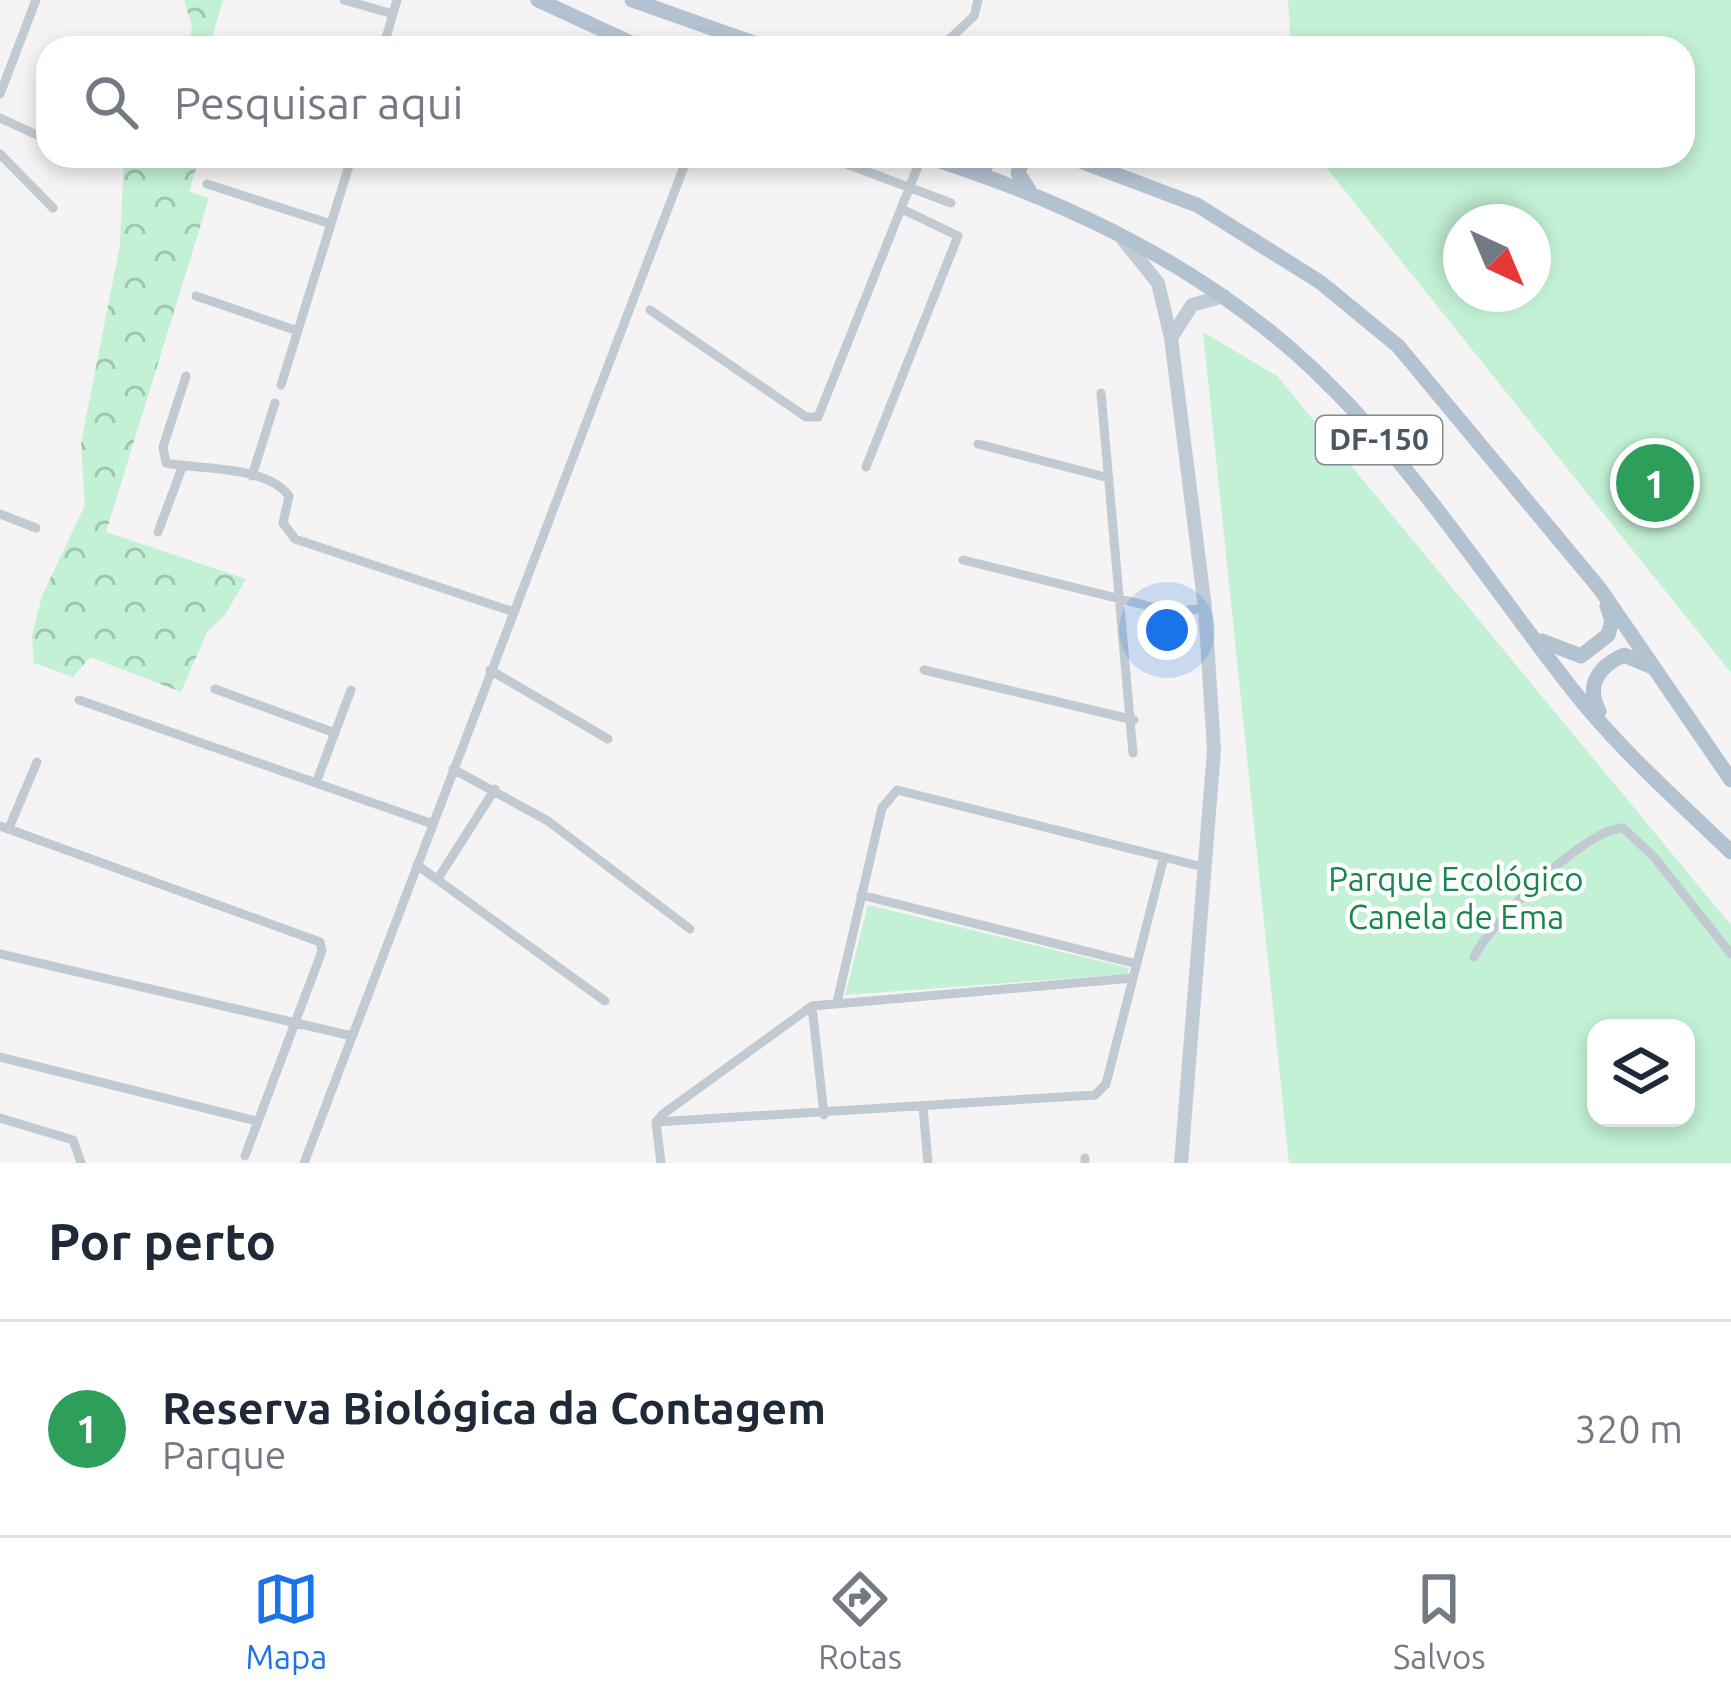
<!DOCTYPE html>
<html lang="pt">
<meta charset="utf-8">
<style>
:root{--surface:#fff;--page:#f2f2f3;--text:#1f2937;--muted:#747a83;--line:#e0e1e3;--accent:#1a73e8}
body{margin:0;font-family:Ubuntu,sans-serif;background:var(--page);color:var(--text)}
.controls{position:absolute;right:36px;bottom:36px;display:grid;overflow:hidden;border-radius:24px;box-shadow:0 6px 18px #0003}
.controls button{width:108px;height:108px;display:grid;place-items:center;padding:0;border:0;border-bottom:3px solid var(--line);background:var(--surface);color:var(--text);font:60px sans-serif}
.compass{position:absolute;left:1443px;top:204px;width:108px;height:108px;border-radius:50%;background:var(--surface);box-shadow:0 6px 18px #0003;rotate:136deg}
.you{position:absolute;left:1167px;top:630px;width:42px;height:42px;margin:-30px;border:9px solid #fff;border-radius:50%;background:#1a73e8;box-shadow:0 0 0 18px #1a73e833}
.badge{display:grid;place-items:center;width:78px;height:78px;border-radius:50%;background:var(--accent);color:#fff;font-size:39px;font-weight:700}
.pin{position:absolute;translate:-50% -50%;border:6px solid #fff;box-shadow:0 3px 12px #0006}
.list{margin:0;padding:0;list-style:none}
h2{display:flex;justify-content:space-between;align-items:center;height:156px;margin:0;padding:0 48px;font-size:51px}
h2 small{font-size:39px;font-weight:400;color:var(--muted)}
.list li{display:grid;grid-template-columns:78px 1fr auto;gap:36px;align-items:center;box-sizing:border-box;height:216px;padding:0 48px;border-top:3px solid var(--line)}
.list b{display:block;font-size:45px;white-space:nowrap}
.list p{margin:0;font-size:39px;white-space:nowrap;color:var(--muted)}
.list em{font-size:39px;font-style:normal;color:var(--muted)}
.icon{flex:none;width:66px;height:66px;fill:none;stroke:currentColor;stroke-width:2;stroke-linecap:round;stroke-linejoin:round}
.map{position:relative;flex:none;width:1731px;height:1163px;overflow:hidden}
.search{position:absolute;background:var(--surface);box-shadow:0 6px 18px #0003;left:36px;right:36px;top:36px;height:132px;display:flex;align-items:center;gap:30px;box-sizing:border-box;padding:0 42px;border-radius:36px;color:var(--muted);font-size:45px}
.sheet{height:372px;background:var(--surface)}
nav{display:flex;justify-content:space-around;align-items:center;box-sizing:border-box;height:168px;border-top:3px solid var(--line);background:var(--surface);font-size:33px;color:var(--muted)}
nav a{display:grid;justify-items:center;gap:6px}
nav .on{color:var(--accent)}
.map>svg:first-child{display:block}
.forest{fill:url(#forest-crowns)}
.green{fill:#c3f1d5;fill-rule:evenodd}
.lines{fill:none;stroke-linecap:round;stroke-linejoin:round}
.street{stroke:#c1cad2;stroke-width:9}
.secondary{stroke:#c1cbd6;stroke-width:14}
.primary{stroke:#b3c2d1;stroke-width:15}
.labels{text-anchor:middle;stroke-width:9;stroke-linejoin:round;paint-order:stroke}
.shield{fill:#fff;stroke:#808990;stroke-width:3}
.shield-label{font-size:30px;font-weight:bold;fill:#4a5661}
.park-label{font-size:33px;fill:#17864f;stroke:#fff}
</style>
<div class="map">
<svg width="1731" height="1163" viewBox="0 0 1731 1163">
<defs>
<pattern id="forest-crowns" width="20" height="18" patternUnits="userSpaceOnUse" patternTransform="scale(3)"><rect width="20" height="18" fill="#c3f1d5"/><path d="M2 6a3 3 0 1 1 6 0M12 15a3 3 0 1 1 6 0" fill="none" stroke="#a0c6b0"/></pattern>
</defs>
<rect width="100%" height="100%" fill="#f5f3f3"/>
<path class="forest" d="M 184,0 L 223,0 L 209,48 L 188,48 L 192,26 Z
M 124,156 L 200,156 L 189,192 L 209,198 L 106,532 L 246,579 L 225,615 L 207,632 L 181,692 L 90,657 L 73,677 L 34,663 L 32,635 L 42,596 L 85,505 L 81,443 L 120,245 Z"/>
<path class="green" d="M 1288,0 L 1731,0 L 1731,673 L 1317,156 L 1683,156 L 1683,48 L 1291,48 ZM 1461,222 L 1533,222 L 1533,294 L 1461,294 Z
M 1203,332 L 1277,376 L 1731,925 L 1731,1163 L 1289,1163 ZM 1596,1028 L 1686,1028 L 1686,1118 L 1596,1118 Z
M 868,905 L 1129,968 L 1128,974 L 845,995 Z"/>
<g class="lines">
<path class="street" d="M 344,0 L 393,14
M 383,48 L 397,0
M 940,48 L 974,16 L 978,0
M 0,94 L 36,0
M 0,118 L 48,140
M 0,154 L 53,208
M 82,156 L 95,162
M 825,156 L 951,203
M 207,184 L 331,224
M 196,296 L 298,331
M 650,310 L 806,417 L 818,417 L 922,156
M 186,376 L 163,447 L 166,463 C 202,470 266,465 289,496 L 283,523 L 295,539 L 511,611
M 281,385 L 352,156
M 1101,393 L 1133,753
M 978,444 L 1109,478
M 866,467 L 958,236 L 902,209
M 252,476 L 275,403
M 0,514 L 36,528
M 158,532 L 183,465
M 963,560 L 1173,612 L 1205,608
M 490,670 L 608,739
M 924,670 L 1134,720
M 215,689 L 335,733
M 79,700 L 433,824
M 453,769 L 548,821 L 690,929
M 316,783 L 351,690
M 0,826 L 320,942 L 322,951 L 245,1156
M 9,828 L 37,762
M 417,865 L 605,1001
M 439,877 L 495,789
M 861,895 L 1137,964
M 0,954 L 352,1036
M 1474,957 C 1491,922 1584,829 1623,828 L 1654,857 L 1731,954
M 837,1002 L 882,808 L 897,790 L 1203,867
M 812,1006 L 824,1115
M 0,1057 L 256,1121
M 923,1107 L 928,1163
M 0,1118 L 73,1140 L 81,1163
M 656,1122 L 1095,1095 L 1106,1084 L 1164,857
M 304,1163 L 688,156
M 661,1163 L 656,1122 L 663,1114 L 812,1006 L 1133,978
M 1085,1163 L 1085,1158"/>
<path class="secondary" d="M 1122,238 L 1158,283 L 1171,338 L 1205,608 L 1214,750 L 1181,1163
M 1171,338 L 1192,305 L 1224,296"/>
<path class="primary" d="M 538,0 L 642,48
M 632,0 L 768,48
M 925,156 C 1054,197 1175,253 1279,339 C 1396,436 1479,571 1572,689 C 1618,748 1677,800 1731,852
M 1024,156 L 1018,173 L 1029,190
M 1067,156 L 1197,205 L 1320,282 L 1398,346 L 1600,589 L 1731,780
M 971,170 L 984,167 L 994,156
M 1542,641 L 1581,656 L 1608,635 L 1612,621 L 1607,606
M 1599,711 C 1585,685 1599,666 1624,655 L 1650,666"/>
</g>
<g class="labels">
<rect class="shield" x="1316" y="416" width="126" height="48" rx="9"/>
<g class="shield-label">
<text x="1379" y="450">DF-150</text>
</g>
<g class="park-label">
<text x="1456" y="891">Parque Ecológico<tspan x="1456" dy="38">Canela de Ema</tspan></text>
</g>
</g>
</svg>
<div class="controls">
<button><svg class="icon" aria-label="layers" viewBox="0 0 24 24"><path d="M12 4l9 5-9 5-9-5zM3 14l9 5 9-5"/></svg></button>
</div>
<svg class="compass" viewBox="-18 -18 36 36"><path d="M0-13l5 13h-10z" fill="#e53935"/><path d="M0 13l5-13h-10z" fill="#747a83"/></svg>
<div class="you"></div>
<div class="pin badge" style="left:1655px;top:483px;background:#2e9e5b">1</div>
<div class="search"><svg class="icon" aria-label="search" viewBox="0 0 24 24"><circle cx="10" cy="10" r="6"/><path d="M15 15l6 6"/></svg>Pesquisar aqui</div>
</div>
<section class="sheet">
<h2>Por perto<small></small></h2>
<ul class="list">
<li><span class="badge" style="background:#2e9e5b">1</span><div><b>Reserva Biológica da Contagem</b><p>Parque</p></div><em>320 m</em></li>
</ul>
</section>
<nav>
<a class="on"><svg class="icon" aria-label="map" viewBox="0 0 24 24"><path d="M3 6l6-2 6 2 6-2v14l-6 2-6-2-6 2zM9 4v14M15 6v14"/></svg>Mapa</a>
<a><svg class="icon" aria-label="directions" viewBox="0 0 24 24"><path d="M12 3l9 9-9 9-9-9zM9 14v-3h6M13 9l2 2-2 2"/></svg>Rotas</a>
<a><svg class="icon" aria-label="saved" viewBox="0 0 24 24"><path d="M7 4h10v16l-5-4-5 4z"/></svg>Salvos</a>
</nav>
